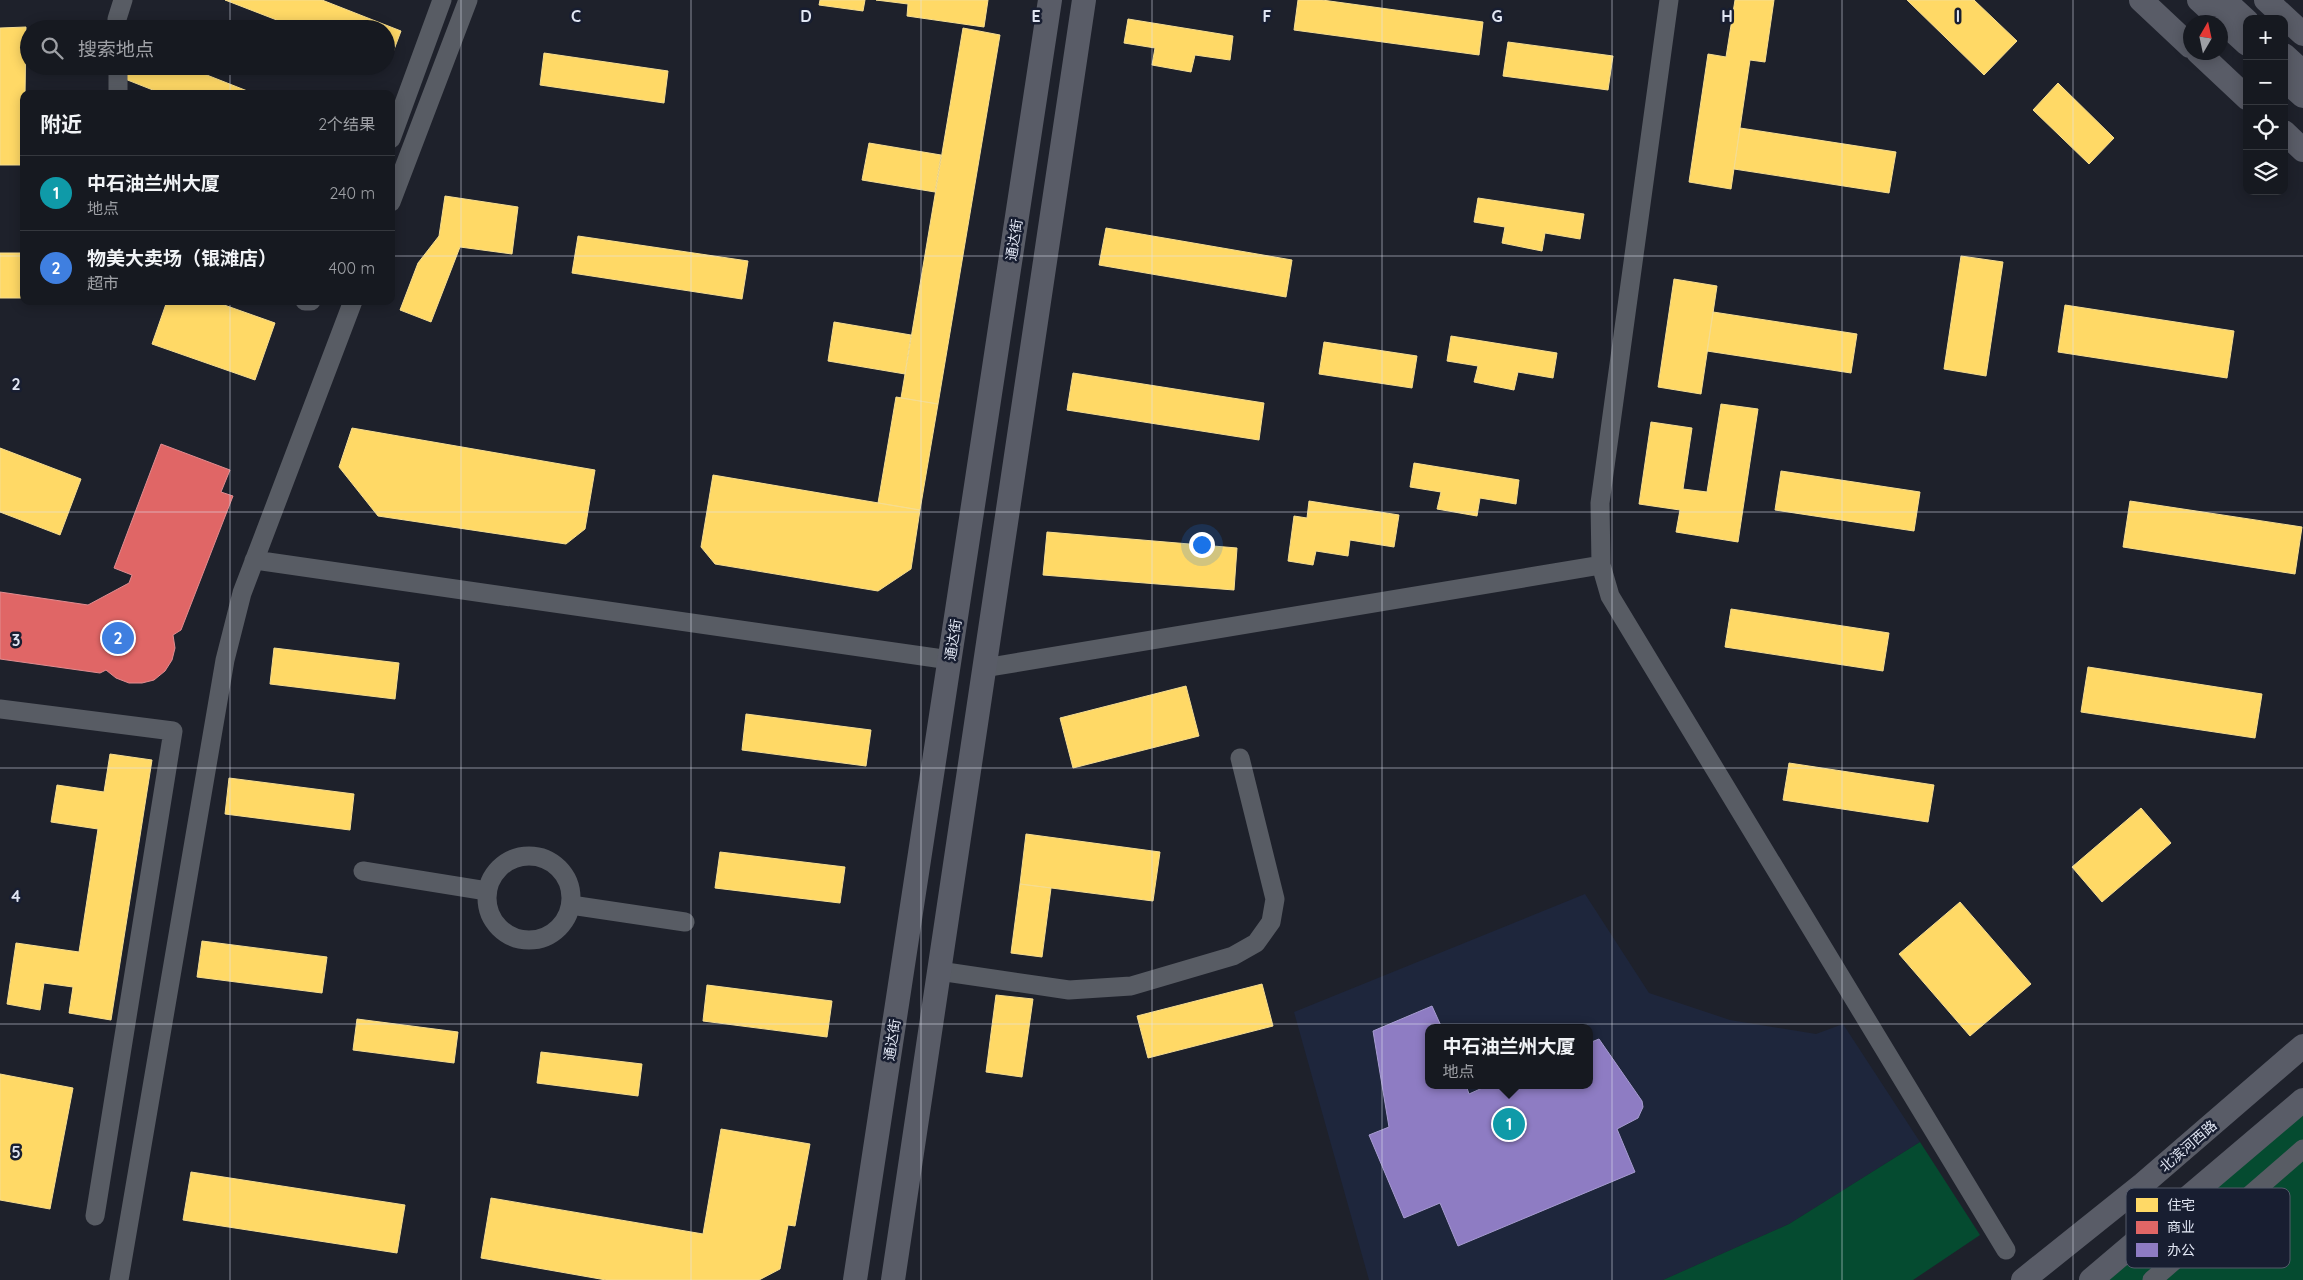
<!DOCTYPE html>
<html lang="zh">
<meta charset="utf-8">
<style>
:root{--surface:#161920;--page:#1f2229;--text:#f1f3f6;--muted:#9ea0a5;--line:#35383e;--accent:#1a73e8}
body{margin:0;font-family:Quicksand,"Noto Sans SC",sans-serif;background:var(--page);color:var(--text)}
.controls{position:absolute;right:15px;top:15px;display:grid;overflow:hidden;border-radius:10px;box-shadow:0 2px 12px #0003}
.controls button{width:45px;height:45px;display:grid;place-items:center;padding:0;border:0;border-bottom:1px solid var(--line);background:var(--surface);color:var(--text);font:25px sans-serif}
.compass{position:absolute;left:2183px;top:15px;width:45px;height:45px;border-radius:50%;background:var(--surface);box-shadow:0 2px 12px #0003;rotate:9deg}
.you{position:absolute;left:1201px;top:544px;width:18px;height:18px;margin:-12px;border:4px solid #fff;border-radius:50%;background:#1a73e8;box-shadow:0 0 0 8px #1a73e833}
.badge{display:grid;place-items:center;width:32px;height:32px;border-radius:50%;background:var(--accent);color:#fff;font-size:16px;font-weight:700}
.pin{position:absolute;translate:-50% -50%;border:2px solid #fff;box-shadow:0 1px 5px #0006}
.popup{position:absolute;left:1425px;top:1024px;width:168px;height:65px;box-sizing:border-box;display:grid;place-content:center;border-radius:10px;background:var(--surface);filter:drop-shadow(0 1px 4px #0005);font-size:16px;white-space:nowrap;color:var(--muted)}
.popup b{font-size:19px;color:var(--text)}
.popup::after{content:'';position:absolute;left:50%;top:100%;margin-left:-10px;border:10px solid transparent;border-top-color:var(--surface)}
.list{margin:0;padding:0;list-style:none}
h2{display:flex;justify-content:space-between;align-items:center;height:65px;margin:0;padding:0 20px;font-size:21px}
h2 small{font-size:16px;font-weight:400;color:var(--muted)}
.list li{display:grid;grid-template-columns:32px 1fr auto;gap:15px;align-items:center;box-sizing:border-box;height:75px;padding:0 20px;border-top:1px solid var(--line)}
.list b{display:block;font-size:19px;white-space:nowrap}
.list p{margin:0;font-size:16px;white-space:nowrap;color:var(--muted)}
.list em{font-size:16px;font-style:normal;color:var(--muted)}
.icon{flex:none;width:28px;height:28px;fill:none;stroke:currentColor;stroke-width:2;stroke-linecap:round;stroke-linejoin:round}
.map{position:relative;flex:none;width:2303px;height:1280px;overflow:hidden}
.search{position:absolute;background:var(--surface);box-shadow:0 2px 12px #0003;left:20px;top:20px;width:375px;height:55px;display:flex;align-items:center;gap:12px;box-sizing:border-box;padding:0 18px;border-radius:28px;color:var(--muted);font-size:19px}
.panel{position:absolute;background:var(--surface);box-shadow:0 2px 12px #0003;left:20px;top:90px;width:375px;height:215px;border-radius:10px}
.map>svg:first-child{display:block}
.built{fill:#1e263c;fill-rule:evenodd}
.green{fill:#054b30}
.homes{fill:#ffd966;stroke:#f6dd90}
.shops{fill:#e06666;stroke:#e08c90}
.offices{fill:#8e7cc3;stroke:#a79cd1}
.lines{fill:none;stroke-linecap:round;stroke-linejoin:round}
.minor{stroke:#585c64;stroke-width:19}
.major{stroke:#595c67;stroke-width:24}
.grid{fill:none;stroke:#e1e6f3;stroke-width:1;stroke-opacity:0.55}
.labels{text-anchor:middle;stroke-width:5;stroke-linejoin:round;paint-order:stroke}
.street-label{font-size:14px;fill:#e1e6f3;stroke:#181e31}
.key{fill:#181e31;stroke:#545a6b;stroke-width:1}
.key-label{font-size:14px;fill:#e1e6f3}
.grid-label{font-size:16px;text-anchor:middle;font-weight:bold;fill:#e1e6f3;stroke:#181e31;stroke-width:5;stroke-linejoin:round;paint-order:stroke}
</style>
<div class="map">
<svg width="2303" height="1280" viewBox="0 0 2303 1280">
<rect width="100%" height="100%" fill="#1e212b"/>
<path class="built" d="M 1585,894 L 1649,993 L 1730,1020 L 1816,1034 L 1843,1024 L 1920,1142 L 1789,1224 L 1663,1280 L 1369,1280 L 1294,1012 ZM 1429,1028 L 1589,1028 L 1589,1085 L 1429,1085 Z"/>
<path class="green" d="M 2303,1100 L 2303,1280 L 2091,1280 Z
M 1920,1142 L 1980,1235 L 1913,1280 L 1663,1280 L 1789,1224 Z"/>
<path class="homes" d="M 225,0 L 322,0 L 401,31 L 389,63 L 386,62 L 386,29 L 300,29 Z
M 820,0 L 865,0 L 863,11 L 819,5 Z
M 876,0 L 988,0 L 984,27 L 907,16 L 908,4 Z
M 1298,0 L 1322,0 L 1483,22 L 1479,55 L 1294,30 Z
M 1735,0 L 1774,0 L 1765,62 L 1750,60 L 1731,189 L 1689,182 L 1708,54 L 1726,57 Z
M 1907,0 L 1974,0 L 2017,41 L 1984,75 Z
M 1128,19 L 1233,36 L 1230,60 L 1195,55 L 1191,72 L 1152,65 L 1155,48 L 1124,43 Z
M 26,27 L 24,165 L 0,165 L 0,28 Z
M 963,28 L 1000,35 L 938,404 L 901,398 Z
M 1508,42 L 1613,56 L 1608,90 L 1503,76 Z
M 544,53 L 668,71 L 664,103 L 540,85 Z
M 130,66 L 184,66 L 255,94 L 163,94 L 125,79 Z
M 2058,83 L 2114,138 L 2089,164 L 2033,110 Z
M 1740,128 L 1896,152 L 1889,193 L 1734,169 Z
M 869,143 L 941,155 L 935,192 L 862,180 Z
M 445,196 L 518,207 L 512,254 L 460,247 L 431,322 L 400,310 L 418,263 L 439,236 Z
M 1478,198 L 1584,214 L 1580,239 L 1545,233 L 1542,251 L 1502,243 L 1505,227 L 1474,222 Z
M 1106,228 L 1292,260 L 1286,297 L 1099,265 Z
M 578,236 L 748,261 L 742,299 L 572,273 Z
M 0,253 L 24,253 L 24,298 L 0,298 Z
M 1961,256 L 2003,262 L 1986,376 L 1944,369 Z
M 1674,279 L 1717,286 L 1701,394 L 1658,387 Z
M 167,301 L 213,301 L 275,323 L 255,380 L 152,344 Z
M 2065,305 L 2234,331 L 2227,378 L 2058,352 Z
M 1713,312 L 1857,334 L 1851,373 L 1707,351 Z
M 834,322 L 911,335 L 905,374 L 828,361 Z
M 1451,336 L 1557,353 L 1553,378 L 1518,372 L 1514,390 L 1474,382 L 1478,366 L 1447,361 Z
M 1324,342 L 1417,356 L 1412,388 L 1319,374 Z
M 1073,373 L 1264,403 L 1259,440 L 1067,410 Z
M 896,397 L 938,404 L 920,510 L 878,503 Z
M 1721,404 L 1758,409 L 1738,542 L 1676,532 L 1680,510 L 1639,504 L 1651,422 L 1692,428 L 1683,489 L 1707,492 Z
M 352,428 L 595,470 L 585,529 L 566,544 L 378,516 L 339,467 Z
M 0,448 L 81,479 L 60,535 L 0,512 Z
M 1414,463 L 1519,480 L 1516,504 L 1480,498 L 1477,516 L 1437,509 L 1441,492 L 1410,487 Z
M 1781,471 L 1920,492 L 1914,531 L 1775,510 Z
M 713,475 L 920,510 L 911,569 L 878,591 L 715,564 L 701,547 Z
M 1309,501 L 1399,515 L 1394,547 L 1350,540 L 1348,556 L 1316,551 L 1313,565 L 1288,561 L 1294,516 L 1307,518 Z
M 2130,501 L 2302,527 L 2295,574 L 2123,547 Z
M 1047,532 L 1237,548 L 1234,590 L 1043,575 Z
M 1731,609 L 1889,633 L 1883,671 L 1725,647 Z
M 274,648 L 399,663 L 395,699 L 270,684 Z
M 2088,667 L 2262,694 L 2255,738 L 2081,712 Z
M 1186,686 L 1199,736 L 1073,768 L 1060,718 Z
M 746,714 L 871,730 L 866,766 L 742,750 Z
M 110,754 L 152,760 L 111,1020 L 69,1013 L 73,987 L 44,983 L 40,1010 L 7,1004 L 16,943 L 79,952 L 98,829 L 51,822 L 57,785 L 104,792 Z
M 1789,763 L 1934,785 L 1928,822 L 1783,800 Z
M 229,778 L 354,794 L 350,830 L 225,814 Z
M 2141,808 L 2171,843 L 2102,902 L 2072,867 Z
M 1026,834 L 1160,852 L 1153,901 L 1020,884 Z
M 720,852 L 845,867 L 840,903 L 715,888 Z
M 1020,884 L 1051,888 L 1042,957 L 1011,953 Z
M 1960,902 L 2031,984 L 1970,1036 L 1899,954 Z
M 202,941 L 327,957 L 322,993 L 197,977 Z
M 1262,984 L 1273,1026 L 1148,1058 L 1137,1016 Z
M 707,985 L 832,1001 L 827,1037 L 703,1021 Z
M 996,995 L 1033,999 L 1022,1077 L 986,1072 Z
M 357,1019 L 458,1032 L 454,1063 L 353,1050 Z
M 541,1052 L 642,1064 L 638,1096 L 537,1083 Z
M 0,1074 L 73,1088 L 50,1209 L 0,1200 Z
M 721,1129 L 810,1144 L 795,1226 L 788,1225 L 780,1269 L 759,1280 L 606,1280 L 481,1258 L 491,1198 L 703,1234 Z
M 191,1172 L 405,1205 L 397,1253 L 183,1220 Z"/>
<path class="shops" d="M 161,444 L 230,470 L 221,492 L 233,496 L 181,630 L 173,635 L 175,648 L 172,660 L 165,671 L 154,680 L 142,683 L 129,683 L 116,678 L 106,670 L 100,673 L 0,659 L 0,592 L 88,605 L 129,583 L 132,575 L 114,568 Z"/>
<path class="offices" d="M 1432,1006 L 1442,1028 L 1429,1028 L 1429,1085 L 1466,1085 L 1469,1094 L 1489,1085 L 1589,1085 L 1589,1043 L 1599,1039 L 1642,1101 L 1643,1107 L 1638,1118 L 1617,1129 L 1635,1172 L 1458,1246 L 1440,1203 L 1404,1218 L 1369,1135 L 1389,1127 L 1373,1031 Z"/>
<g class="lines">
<path class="minor" d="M 1669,0 L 1600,503 L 1601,565 L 1610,596 L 2006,1250
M 117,29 L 117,19 L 123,0
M 118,66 L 118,94
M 391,139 L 442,0
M 391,202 L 468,0
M 305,301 L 311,301
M 254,560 L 950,660
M 984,668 L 1601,565
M 0,709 L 173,731 L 95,1216
M487 898a42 42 0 1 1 84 0a42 42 0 1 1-84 0Z
M 363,871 L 487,891
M 571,905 L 685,922
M 939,971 L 1069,990 L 1131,986 L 1233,956 L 1256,943 L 1271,922 L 1275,899 L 1240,758
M 119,1280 L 225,660 L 242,593 L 353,301
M 2152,1280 L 2303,1149"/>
<path class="major" d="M 2141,0 L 2190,46
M 2199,0 L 2247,44
M 2224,0 L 2247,21
M 2266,0 L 2303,34
M 2198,52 L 2247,98
M 2284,55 L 2303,72
M 2284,79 L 2303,96
M 2284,132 L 2303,150
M 855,1280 L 1050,0
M 893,1280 L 1084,0
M 2023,1280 L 2143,1184 L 2303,1046
M 2091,1280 L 2303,1100"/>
</g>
<path class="grid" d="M 230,0 L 230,29M 461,0 L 461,1280M 691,0 L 691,1280M 921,0 L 921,1280M 1152,0 L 1152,1280M 1382,0 L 1382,1280M 1612,0 L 1612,1280M 1842,0 L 1842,1280M 2073,0 L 2073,1280M 230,66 L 230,94M 0,256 L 24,256M 391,256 L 2303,256M 230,301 L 230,1280M 0,512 L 2303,512M 0,768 L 2303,768M 0,1024 L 2303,1024"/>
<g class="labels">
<g class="street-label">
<text transform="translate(1014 240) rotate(-81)" y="5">通达街</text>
<text transform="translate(953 640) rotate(-81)" y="5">通达街</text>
<text transform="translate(892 1040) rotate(-81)" y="5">通达街</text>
<text transform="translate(2188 1146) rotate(-41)" y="5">北滨河西路</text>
</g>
</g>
<rect x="2126" y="1188" width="164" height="80" rx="8" class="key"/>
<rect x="2136" y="1198" width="22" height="14" fill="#ffd966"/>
<rect x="2136" y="1221" width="22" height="13" fill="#e06666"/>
<rect x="2136" y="1243" width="22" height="14" fill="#8e7cc3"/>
<g class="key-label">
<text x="2167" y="1210">住宅</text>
<text x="2167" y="1232">商业</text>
<text x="2167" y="1255">办公</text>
</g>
<g class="grid-label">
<text x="576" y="22">C</text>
<text x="806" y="22">D</text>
<text x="1036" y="22">E</text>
<text x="1267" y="22">F</text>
<text x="1497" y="22">G</text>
<text x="1727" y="22">H</text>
<text x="1958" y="22">I</text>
<text x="16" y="390">2</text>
<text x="16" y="646">3</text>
<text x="16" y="902">4</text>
<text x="16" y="1158">5</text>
</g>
</svg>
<div class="controls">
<button>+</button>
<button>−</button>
<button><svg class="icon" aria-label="locate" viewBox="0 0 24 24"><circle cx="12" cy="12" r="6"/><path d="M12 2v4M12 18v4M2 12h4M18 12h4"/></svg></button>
<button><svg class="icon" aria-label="layers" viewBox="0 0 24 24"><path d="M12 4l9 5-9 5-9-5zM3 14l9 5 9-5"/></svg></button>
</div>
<svg class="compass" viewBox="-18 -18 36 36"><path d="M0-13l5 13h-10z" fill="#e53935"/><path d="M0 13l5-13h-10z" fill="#9ea0a5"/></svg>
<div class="you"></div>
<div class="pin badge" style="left:1509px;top:1124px;background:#0f9aa8">1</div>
<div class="popup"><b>中石油兰州大厦</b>地点</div>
<div class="pin badge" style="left:118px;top:638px;background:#3f7fe0">2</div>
<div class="search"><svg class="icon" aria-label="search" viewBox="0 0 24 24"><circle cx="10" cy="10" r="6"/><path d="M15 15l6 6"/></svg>搜索地点</div>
<section class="panel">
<h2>附近<small>2个结果</small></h2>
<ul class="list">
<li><span class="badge" style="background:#0f9aa8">1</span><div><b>中石油兰州大厦</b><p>地点</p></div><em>240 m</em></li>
<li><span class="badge" style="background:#3f7fe0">2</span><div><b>物美大卖场（银滩店）</b><p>超市</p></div><em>400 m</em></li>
</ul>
</section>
</div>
